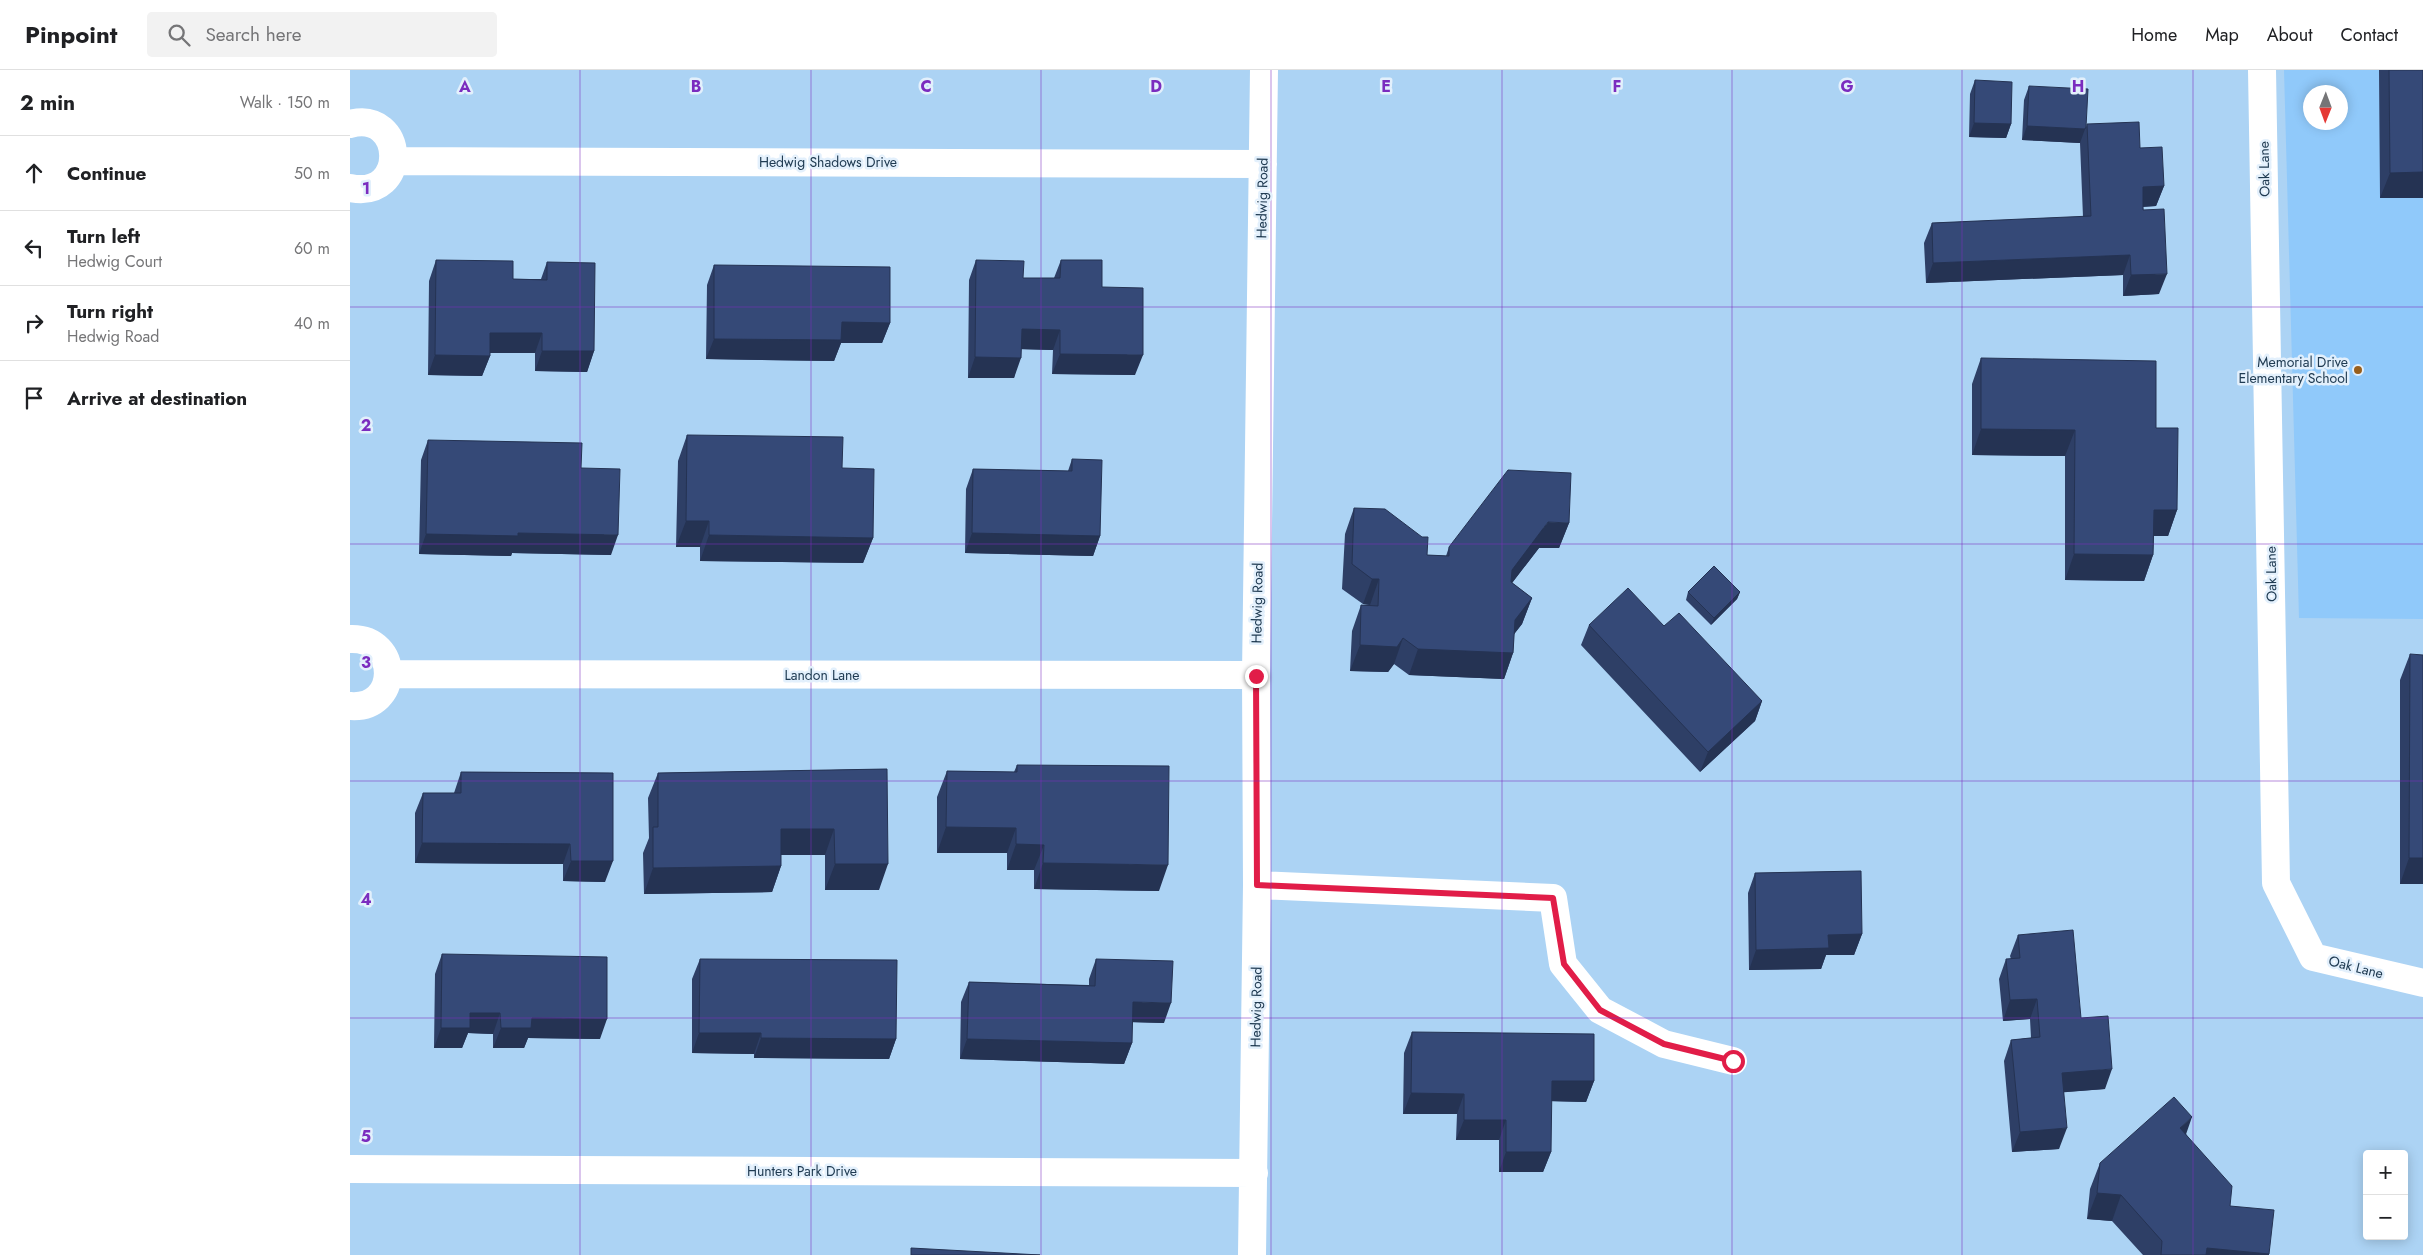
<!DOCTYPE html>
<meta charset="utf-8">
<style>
:root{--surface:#fff;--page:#f2f2f2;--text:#202124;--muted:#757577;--line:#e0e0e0}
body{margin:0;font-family:Jost,sans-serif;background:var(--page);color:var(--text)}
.controls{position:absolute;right:15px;bottom:15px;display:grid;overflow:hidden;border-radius:5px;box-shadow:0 2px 12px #0003}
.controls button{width:45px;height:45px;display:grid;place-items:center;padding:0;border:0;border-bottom:1px solid var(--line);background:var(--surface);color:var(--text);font:25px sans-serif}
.compass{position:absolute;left:1953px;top:15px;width:45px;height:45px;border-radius:50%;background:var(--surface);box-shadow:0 2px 12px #0003;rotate:181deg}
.stop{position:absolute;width:15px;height:15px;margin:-11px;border:4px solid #e11d48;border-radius:50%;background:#fff}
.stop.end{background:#e11d48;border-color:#fff;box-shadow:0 1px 5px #0008}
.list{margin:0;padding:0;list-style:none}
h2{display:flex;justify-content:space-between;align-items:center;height:65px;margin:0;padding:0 20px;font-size:21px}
h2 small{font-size:16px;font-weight:400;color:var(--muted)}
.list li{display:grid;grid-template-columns:32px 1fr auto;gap:15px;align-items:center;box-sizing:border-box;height:75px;padding:0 20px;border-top:1px solid var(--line)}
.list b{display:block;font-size:19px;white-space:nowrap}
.list p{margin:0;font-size:16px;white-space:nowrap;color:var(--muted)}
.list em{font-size:16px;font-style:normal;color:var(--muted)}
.icon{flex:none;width:28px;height:28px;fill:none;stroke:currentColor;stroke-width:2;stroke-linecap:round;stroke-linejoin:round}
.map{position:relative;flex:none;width:2073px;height:1185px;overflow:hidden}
header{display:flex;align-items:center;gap:30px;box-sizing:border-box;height:70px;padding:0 25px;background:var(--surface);border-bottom:1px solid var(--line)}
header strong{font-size:24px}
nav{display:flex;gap:28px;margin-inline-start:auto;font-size:18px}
.search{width:350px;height:45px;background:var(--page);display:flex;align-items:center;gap:12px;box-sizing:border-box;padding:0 18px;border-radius:5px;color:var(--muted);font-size:19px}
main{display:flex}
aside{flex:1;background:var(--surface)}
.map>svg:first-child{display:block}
.built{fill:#90c9fa;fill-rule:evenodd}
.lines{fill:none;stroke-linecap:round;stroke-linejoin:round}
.minor{stroke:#fff;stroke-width:28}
.wall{fill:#2e3f66}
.shaded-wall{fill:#253353}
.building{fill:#354977;stroke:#253353}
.route{stroke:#e11d48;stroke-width:6}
.grid{fill:none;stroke:#7b2cbf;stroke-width:1;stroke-opacity:0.55}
.poi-dot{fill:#985f1c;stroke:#e3f0fc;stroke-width:2}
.labels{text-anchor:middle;stroke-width:5;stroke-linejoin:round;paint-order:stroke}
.street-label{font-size:14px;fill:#203b52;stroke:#e3f0fc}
.poi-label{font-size:14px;fill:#203b52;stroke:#e3f0fc;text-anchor:end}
.grid-label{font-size:16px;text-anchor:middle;font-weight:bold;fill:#7b2cbf;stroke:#e3f0fc;stroke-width:5;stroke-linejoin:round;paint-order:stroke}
</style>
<header>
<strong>Pinpoint</strong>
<div class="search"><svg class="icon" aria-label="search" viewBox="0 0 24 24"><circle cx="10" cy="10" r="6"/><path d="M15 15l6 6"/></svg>Search here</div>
<nav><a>Home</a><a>Map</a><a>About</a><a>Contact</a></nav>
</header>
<main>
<aside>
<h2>2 min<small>Walk · 150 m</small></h2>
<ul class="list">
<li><svg class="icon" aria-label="ahead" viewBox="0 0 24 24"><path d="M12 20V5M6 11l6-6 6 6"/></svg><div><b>Continue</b></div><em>50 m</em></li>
<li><svg class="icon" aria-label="left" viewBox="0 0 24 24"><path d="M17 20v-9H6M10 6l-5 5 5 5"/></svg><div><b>Turn left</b><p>Hedwig Court</p></div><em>60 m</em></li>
<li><svg class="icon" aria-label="right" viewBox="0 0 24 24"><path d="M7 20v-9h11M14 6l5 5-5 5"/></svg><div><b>Turn right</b><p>Hedwig Road</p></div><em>40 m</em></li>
<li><svg class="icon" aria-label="arrive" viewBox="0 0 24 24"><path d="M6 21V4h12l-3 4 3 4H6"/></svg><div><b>Arrive at destination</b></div></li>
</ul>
</aside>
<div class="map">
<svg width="2073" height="1185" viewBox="0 0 2073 1185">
<rect width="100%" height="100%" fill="#acd3f4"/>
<path class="built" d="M 1934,0 L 2073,0 L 2073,549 L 1949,548 ZM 1960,22 L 1990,22 L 1990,52 L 1960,52 Z"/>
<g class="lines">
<path class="minor" d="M 1912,0 L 1926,813 L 1963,887 L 2073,913
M 0,54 C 55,39 60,130 0,118
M 44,91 L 913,94
M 0,569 C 51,567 50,640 0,636
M 38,604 L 906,605
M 907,815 L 1203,828 L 1213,894 L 1250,940 L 1314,974 L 1383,991
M 0,1099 L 904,1103
M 902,1185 L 907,815 L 906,605 L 914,0"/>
</g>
<path class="wall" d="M 2029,0 L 2073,0 L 2073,128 L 2030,128 Z
M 1625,10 L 1661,54 L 1656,68 L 1619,67 L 1620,24 Z
M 1679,16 L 1736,57 L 1737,54 L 1790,78 L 1814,116 L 1806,136 L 1793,137 L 1809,224 L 1773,226 L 1773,205 L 1576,213 L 1574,173 L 1582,153 L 1733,147 L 1730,73 L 1672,70 L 1674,30 Z
M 86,190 L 163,209 L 191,209 L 197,192 L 244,281 L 237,302 L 185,301 L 185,283 L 140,283 L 140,286 L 132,306 L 78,305 L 79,211 Z
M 626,190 L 673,208 L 704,208 L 711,190 L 752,217 L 785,305 L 702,304 L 703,280 L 671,279 L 664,308 L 618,308 L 619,210 Z
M 364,195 L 540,253 L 532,273 L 491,273 L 484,291 L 356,289 L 357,215 Z
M 1631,288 L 1806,358 L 1827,440 L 1818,466 L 1804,466 L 1803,485 L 1794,511 L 1715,510 L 1715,386 L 1622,385 L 1622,314 Z
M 337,365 L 492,398 L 523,468 L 513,493 L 350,491 L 350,477 L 326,477 L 328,391 Z
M 78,370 L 231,398 L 261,485 L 162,483 L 161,486 L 69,484 L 71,390 Z
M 722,389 L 750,466 L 743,486 L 615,483 L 616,419 L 623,399 L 718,401 Z
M 1004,438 L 1077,485 L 1096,486 L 1099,477 L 1219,453 L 1209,478 L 1189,478 L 1162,513 L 1182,528 L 1172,554 L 1164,564 L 1163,583 L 1154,609 L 1059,605 L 1044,594 L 1038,602 L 1000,601 L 1002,561 L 1011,535 L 1020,535 L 1013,534 L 992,519 L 995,464 Z
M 1338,522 L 1390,522 L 1387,529 L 1361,555 L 1336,530 Z
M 1239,555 L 1314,556 L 1412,631 L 1405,651 L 1350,702 L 1231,575 Z
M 2060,584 L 2073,814 L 2050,814 L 2050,610 Z
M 667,695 L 809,821 L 684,819 L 684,800 L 657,800 L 657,783 L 587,783 L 587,727 L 597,701 L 664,702 Z
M 537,699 L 529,820 L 475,820 L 475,785 L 431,785 L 431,796 L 422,822 L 294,824 L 293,783 L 299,768 L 298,728 L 308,703 Z
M 111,702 L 263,703 L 255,812 L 213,811 L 213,794 L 65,793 L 65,743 L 73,723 L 104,723 Z
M 1405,803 L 1512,864 L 1504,885 L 1476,885 L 1471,899 L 1399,900 L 1398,823 Z
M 1668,865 L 1731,948 L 1755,1019 L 1714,1022 L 1709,1079 L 1662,1082 L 1654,991 L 1661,970 L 1681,968 L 1680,949 L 1653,951 L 1649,909 L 1656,889 L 1661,889 L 1660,886 Z
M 92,884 L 250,969 L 178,968 L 174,978 L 143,978 L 143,964 L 118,963 L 112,978 L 84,978 L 85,904 Z
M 350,889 L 546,969 L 539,989 L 404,988 L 404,984 L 342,983 L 342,909 Z
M 746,889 L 814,953 L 782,952 L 782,973 L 774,994 L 610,989 L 611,932 L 619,912 L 739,915 L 739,909 Z
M 1062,962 L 1244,1011 L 1236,1032 L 1201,1031 L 1201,1082 L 1193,1102 L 1149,1102 L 1149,1070 L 1106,1070 L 1107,1044 L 1053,1044 L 1054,983 Z
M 1836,1064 L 1880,1136 L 1919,1184 L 1919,1185 L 1793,1185 L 1762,1151 L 1737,1149 L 1740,1119 L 1750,1093 Z"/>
<path class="shaded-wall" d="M 1624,53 L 1661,54 L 1656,68 L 1619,67 Z
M 1677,56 L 1735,59 L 1730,73 L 1672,70 Z
M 2073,102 L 2073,128 L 2030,128 L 2040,103 Z
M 1814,116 L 1806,136 L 1785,137 L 1793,117 Z
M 1780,185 L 1773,205 L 1576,213 L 1583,193 Z
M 1817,204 L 1809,224 L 1773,226 L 1781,205 Z
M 492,252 L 540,253 L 532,273 L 491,273 L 484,291 L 356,289 L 364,269 Z
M 672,259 L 710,260 L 703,280 L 664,279 Z
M 140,263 L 192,263 L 185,283 L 133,283 Z
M 192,281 L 244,281 L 237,302 L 185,301 Z
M 710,284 L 793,285 L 785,305 L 702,304 Z
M 85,285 L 140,286 L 132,306 L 78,305 Z
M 625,287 L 671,288 L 664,308 L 618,308 Z
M 1631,359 L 1725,360 L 1715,386 L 1622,385 Z
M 1804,440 L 1827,440 L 1818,466 L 1794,466 Z
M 336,451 L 359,451 L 350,477 L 326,477 Z
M 1198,452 L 1219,453 L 1209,478 L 1189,478 L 1152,526 L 1162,500 Z
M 168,463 L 268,465 L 261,485 L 162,483 L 161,486 L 69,484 L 76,464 Z
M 622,463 L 750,466 L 743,486 L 615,483 Z
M 359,465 L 523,468 L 513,493 L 350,491 Z
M 1724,484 L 1803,485 L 1794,511 L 1715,510 Z
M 1022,509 L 1029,509 L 1020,535 L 1013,534 Z
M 1390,522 L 1387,529 L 1361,555 L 1364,548 Z
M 1182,528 L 1172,554 L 1155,576 L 1165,550 Z
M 1053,568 L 1044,594 L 1038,602 L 1000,601 L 1010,575 Z
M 1068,579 L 1163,583 L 1154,609 L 1059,605 Z
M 1412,631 L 1405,651 L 1350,702 L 1358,682 Z
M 596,757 L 666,758 L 657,783 L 587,783 Z
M 431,759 L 484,759 L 475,785 L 421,785 Z
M 72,773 L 220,774 L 213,794 L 65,793 Z
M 666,774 L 694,775 L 684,800 L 657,800 Z
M 2059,788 L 2073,788 L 2073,814 L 2050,814 Z
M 221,791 L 263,791 L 255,812 L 213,811 Z
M 693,793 L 818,795 L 809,821 L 684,819 Z
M 485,794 L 538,794 L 529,820 L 475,820 Z
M 431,796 L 422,822 L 294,824 L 303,798 Z
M 1512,864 L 1504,885 L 1476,885 L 1471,899 L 1399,900 L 1406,880 L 1478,865 Z
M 1687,929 L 1680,949 L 1653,951 L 1660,930 Z
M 783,932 L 821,933 L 814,953 L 776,952 Z
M 120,943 L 150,943 L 143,964 L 118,963 L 112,978 L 84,978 L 91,958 Z
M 182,948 L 257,949 L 250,969 L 178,968 L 174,978 L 143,978 L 151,958 Z
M 349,963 L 411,963 L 404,984 L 342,983 Z
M 411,968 L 546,969 L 539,989 L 404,988 Z
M 617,969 L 782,973 L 774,994 L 610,989 Z
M 1762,999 L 1755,1019 L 1705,1023 L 1712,1003 Z
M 1202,1011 L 1244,1011 L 1236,1032 L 1194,1031 Z
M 1061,1023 L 1114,1024 L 1107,1044 L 1053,1044 Z
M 1842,1047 L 1833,1073 L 1830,1058 Z
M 1114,1050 L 1156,1050 L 1149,1070 L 1106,1070 Z
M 1717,1058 L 1709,1079 L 1662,1082 L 1670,1062 Z
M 1156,1082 L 1201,1082 L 1193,1102 L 1149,1102 Z
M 1747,1123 L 1771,1125 L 1762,1151 L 1737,1149 Z
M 1857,1178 L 1919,1184 L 1919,1185 L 1854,1185 Z"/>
<path class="building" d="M 2039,0 L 2073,0 L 2073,102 L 2040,103 Z
M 1625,10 L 1662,12 L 1661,54 L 1624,53 Z
M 1679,16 L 1738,19 L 1736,57 L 1735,59 L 1677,56 Z
M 1789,52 L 1790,78 L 1812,77 L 1814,116 L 1793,117 L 1793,140 L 1814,139 L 1817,204 L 1781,205 L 1780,185 L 1583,193 L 1582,153 L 1741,146 L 1737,54 Z
M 86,190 L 163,191 L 163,209 L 197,210 L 197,192 L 245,193 L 244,281 L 192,281 L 192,263 L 140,263 L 140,286 L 85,285 Z
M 626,190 L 674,191 L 673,208 L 710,208 L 711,190 L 752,190 L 752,217 L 793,218 L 793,285 L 710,284 L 710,260 L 672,259 L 671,288 L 625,287 Z
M 364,195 L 540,197 L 540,253 L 492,252 L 491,270 L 364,269 Z
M 1631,288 L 1806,291 L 1806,358 L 1828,358 L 1827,440 L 1804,440 L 1803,485 L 1724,484 L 1725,360 L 1631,359 Z
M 337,365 L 493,367 L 492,398 L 524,399 L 523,468 L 359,465 L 359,451 L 336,451 Z
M 78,370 L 232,373 L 231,398 L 270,399 L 268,465 L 168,463 L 168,466 L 76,464 Z
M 722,389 L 752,390 L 750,466 L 622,463 L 623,399 L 722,401 Z
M 1158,400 L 1221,403 L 1219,453 L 1198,452 L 1162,500 L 1161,512 L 1182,528 L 1165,550 L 1163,583 L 1068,579 L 1053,568 L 1047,577 L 1010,575 L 1011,535 L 1028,536 L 1029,509 L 1022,509 L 1002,494 L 1004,438 L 1035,439 L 1072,467 L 1078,467 L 1077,485 L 1099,486 L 1099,477 Z
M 1364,496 L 1390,522 L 1364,548 L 1338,522 Z
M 1278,518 L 1314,556 L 1329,543 L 1412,631 L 1358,682 L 1239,555 Z
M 2060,584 L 2073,585 L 2073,788 L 2059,788 Z
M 667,695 L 819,696 L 818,795 L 693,793 L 694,775 L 666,774 L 666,758 L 596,757 L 597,701 L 667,702 Z
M 537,699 L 538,794 L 485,794 L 484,759 L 431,759 L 431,796 L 303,798 L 303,757 L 308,757 L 308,703 Z
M 111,702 L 263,703 L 263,791 L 221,791 L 220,774 L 72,773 L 73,723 L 111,723 Z
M 1511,801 L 1512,864 L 1478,865 L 1479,878 L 1406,880 L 1405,803 Z
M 1723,860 L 1731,948 L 1758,946 L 1762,999 L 1712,1003 L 1717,1058 L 1670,1062 L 1661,970 L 1690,967 L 1687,929 L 1660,930 L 1656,889 L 1670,888 L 1668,865 Z
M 92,884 L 257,887 L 257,949 L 182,948 L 181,958 L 151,958 L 150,943 L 120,943 L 120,958 L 91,958 Z
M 350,889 L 547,890 L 546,969 L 411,968 L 411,963 L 349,963 Z
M 746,889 L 823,891 L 821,933 L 783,932 L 782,973 L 617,969 L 619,912 L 745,916 Z
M 1062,962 L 1244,964 L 1244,1011 L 1202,1011 L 1201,1082 L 1156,1082 L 1156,1050 L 1114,1050 L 1114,1024 L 1061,1023 Z
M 1824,1027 L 1842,1047 L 1830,1058 L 1882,1116 L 1880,1136 L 1924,1140 L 1919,1184 L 1857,1178 L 1856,1185 L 1811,1185 L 1812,1171 L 1771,1125 L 1747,1123 L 1750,1093 Z
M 561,1178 L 690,1185 L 561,1185 Z"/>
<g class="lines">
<path class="route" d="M 906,606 L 907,815 L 1203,828 L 1214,894 L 1250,940 L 1314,974 L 1383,991"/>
</g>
<path class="grid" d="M 230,0 L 230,1185M 461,0 L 461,1185M 691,0 L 691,1185M 921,0 L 921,1185M 1152,0 L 1152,1185M 1382,0 L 1382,1185M 1612,0 L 1612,1185M 1843,0 L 1843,1185M 0,237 L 2073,237M 0,474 L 2073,474M 0,711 L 2073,711M 0,948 L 2073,948"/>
<circle class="poi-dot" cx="2008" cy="300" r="5"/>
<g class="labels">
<g class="street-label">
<text x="478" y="97">Hedwig Shadows Drive</text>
<text transform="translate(1914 99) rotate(-91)" y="5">Oak Lane</text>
<text transform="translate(912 128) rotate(-89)" y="5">Hedwig Road</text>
<text transform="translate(1921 504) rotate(-91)" y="5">Oak Lane</text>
<text transform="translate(907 533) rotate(-89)" y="5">Hedwig Road</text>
<text x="472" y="610">Landon Lane</text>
<text transform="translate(2006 897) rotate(14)" y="5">Oak Lane</text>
<text transform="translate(906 937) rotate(-89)" y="5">Hedwig Road</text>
<text x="452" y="1106">Hunters Park Drive</text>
</g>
<g class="poi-label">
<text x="1998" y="297">Memorial Drive<tspan x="1998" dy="16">Elementary School</tspan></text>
</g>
</g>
<g class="grid-label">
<text x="115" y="22">A</text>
<text x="346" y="22">B</text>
<text x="576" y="22">C</text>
<text x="806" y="22">D</text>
<text x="1036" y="22">E</text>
<text x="1267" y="22">F</text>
<text x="1497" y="22">G</text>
<text x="1728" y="22">H</text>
<text x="16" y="124">1</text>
<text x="16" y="361">2</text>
<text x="16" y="598">3</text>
<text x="16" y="835">4</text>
<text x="16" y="1072">5</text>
</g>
</svg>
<div class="controls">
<button>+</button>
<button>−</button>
</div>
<svg class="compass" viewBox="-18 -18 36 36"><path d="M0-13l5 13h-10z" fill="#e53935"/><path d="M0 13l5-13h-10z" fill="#757577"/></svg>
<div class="stop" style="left:1383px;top:991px"></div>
<div class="stop end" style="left:906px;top:606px"></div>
</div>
</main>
